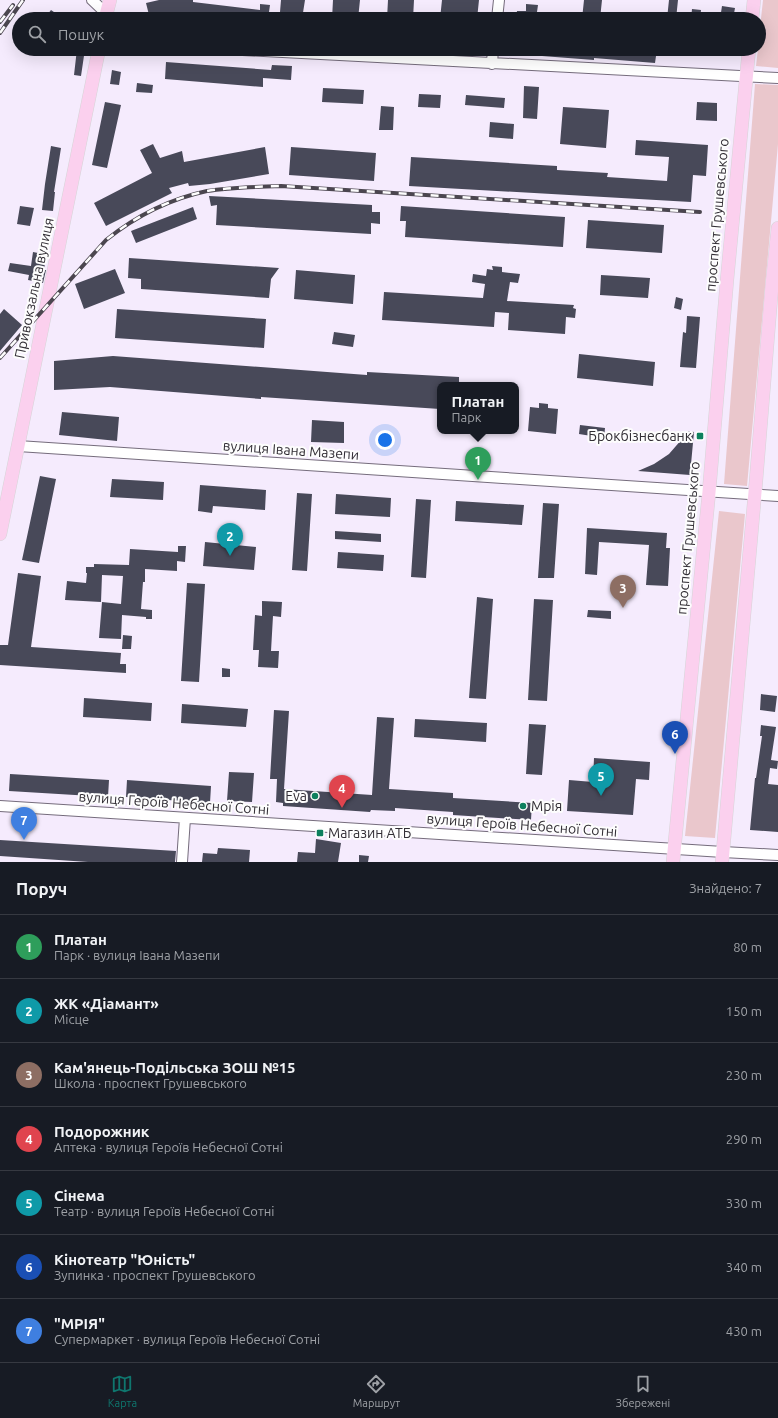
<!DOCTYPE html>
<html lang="uk">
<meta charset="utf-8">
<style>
:root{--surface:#171b24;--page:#242831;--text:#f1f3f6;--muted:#9ea1a6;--line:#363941;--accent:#0f766e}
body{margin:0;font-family:Ubuntu,sans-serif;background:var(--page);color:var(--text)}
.you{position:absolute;left:385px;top:440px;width:14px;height:14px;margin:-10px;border:3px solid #fff;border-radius:50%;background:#1a73e8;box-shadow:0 0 0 6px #1a73e833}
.badge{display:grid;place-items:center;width:26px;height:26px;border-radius:50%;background:var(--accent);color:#fff;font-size:13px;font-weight:700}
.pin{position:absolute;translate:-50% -33px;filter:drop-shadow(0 1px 2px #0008)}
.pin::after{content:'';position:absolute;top:21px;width:14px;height:12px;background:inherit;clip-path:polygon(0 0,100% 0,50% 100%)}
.popup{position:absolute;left:437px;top:382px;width:82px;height:52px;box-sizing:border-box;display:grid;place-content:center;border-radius:8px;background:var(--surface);filter:drop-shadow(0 1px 3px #0005);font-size:13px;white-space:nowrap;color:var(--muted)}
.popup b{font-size:15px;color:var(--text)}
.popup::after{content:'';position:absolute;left:50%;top:100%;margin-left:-8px;border:8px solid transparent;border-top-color:var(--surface)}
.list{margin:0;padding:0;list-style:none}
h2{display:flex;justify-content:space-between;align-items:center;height:52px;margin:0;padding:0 16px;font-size:17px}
h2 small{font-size:13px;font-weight:400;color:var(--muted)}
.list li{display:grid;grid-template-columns:26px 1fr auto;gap:12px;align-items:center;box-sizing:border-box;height:64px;padding:0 16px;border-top:1px solid var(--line)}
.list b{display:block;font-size:15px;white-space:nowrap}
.list p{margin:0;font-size:13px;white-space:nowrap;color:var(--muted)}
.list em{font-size:13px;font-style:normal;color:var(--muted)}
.icon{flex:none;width:22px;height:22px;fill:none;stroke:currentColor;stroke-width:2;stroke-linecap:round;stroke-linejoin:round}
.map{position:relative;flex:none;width:778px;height:862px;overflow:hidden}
.search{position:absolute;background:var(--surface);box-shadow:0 4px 16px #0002;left:12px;right:12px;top:12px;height:44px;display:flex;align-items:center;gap:10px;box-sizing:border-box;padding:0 14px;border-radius:22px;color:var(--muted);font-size:15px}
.sheet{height:500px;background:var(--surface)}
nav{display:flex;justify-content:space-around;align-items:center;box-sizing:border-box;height:56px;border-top:1px solid var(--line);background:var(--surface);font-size:11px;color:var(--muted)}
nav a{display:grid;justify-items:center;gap:2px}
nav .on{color:var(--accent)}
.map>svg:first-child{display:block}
.green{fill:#eac7cc}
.building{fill:#484959}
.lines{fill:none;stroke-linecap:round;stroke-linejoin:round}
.minor-casing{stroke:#756c7c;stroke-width:12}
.major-casing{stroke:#d6d5d7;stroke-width:14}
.minor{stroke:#fff;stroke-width:10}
.major{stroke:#fbd0ee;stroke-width:13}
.rail-casing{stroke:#4b464f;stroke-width:4}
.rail{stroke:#fdfdfd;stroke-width:2.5;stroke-dasharray:8;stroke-linecap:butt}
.poi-dot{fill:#0d805e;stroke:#fdfdfd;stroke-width:1.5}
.labels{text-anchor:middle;stroke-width:4;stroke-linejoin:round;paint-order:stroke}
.street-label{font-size:14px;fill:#322e35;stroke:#fdfdfd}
.poi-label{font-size:14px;fill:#322e35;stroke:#fdfdfd;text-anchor:end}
</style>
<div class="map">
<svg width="778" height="862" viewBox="0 0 778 862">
<rect width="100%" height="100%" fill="#f5ebfd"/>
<path class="green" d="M 763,0 L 778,0 L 778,68 L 756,66 L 758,49 L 759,49 L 759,37 Z
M 755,84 L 778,85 L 778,144 L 747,486 L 724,484 Z
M 719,511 L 745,514 L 715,838 L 685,836 Z"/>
<path class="building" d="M 159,0 L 193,0 L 193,2 L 260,10 L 260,4 L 270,5 L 268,19 L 200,19 L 187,17 L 188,15 L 164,12 L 166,19 L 150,19 L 146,3 Z
M 281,0 L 305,0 L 302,19 L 284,19 L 284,12 L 280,12 Z
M 333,0 L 360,0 L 358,19 L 332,19 Z
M 388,0 L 414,0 L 413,19 L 387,19 Z
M 442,0 L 479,0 L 477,19 L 464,19 L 464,14 L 450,13 L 449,19 L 440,19 Z
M 584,0 L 602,0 L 600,19 L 582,19 Z
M 669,0 L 678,0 L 676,19 L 667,19 Z
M 526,4 L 538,5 L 537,12 L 563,14 L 563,19 L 516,19 L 517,11 L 526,11 Z
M 722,6 L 735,8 L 733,19 L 720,19 Z
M 692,9 L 701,10 L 700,19 L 691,19 Z
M 51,10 L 64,19 L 44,19 Z
M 77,49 L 85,49 L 81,76 L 74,75 Z
M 517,49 L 596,49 L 648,53 L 648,55 L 656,56 L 655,63 L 594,58 L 594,60 L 516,54 Z
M 166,62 L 271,70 L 272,65 L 292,66 L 291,80 L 263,78 L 263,87 L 165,79 Z
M 112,70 L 121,72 L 119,85 L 110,84 Z
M 137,83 L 153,85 L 152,93 L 136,92 Z
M 524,86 L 539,87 L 537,119 L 523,118 Z
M 323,88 L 364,90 L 363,104 L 322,102 Z
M 419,94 L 441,95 L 440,108 L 418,107 Z
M 466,95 L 505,98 L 504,108 L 465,105 Z
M 105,102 L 121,105 L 107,168 L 92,165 Z
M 697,102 L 717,103 L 717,121 L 696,120 Z
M 381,106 L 394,107 L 393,130 L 379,130 Z
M 563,107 L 609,110 L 606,148 L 560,144 Z
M 490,122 L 514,124 L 513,139 L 489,137 Z
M 636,140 L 708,145 L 706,176 L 693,175 L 691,202 L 409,186 L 411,157 L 557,166 L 557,170 L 608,173 L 607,177 L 667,181 L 669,157 L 635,155 Z
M 153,144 L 160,158 L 182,151 L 184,162 L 265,147 L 269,174 L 210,184 L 189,186 L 188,183 L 169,188 L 172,193 L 106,226 L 94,203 L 152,173 L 140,150 Z
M 51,146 L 61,148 L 54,192 L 55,192 L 53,211 L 42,210 L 45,184 Z
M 291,147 L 376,153 L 374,181 L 289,175 Z
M 209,196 L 372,205 L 372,212 L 380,212 L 380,224 L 371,223 L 371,234 L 216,225 L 217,205 L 211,206 Z
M 20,206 L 34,208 L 30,226 L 17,224 Z
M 401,206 L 565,217 L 563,247 L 405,237 L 406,221 L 400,221 Z
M 193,207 L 197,219 L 136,243 L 131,231 Z
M 588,220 L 664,225 L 662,253 L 586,248 Z
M 33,252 L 43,254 L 42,263 L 45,263 L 44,270 L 46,270 L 43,283 L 28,280 L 29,275 L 8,271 L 10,263 L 31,266 Z
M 129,258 L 279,268 L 271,279 L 269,298 L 141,289 L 141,279 L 128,278 Z
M 492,266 L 502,267 L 502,272 L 520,274 L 518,283 L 510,282 L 507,301 L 574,305 L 573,308 L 576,309 L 575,318 L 566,317 L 565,334 L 508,330 L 509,313 L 495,312 L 494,327 L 382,320 L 384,292 L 483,298 L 485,284 L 472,282 L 473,274 L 486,276 L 487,269 L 493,270 Z
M 115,269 L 125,293 L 84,309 L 75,284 Z
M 296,270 L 355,275 L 353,304 L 294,299 Z
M 601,275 L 650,278 L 648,298 L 600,295 Z
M 676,297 L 683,299 L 681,310 L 674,308 Z
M 4,309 L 22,325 L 0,351 L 0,314 Z
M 117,309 L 266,319 L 264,348 L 115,338 Z
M 687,316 L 700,317 L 696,368 L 680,367 L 683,332 L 686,333 Z
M 334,332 L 355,335 L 353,347 L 332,344 Z
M 579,354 L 655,362 L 653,386 L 577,378 Z
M 113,356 L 367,375 L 367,372 L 459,377 L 459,385 L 440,385 L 440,409 L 261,397 L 261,399 L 110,387 L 54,390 L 54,361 Z
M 539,403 L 548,404 L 548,408 L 558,409 L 556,434 L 528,431 L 530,407 L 539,408 Z
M 62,412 L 119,417 L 117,441 L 59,435 Z
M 312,420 L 344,422 L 344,443 L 311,442 Z
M 580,425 L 605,428 L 604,438 L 579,434 Z
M 689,431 L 694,432 L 690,475 L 638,471 L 654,464 L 669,454 Z
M 40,476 L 56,479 L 39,563 L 22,560 Z
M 112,479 L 164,482 L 163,500 L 110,497 Z
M 200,485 L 266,490 L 265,510 L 213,506 L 212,513 L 198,511 Z
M 297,493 L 312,494 L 307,571 L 292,570 Z
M 336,494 L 391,498 L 390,517 L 335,514 Z
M 416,499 L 431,500 L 426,578 L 411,577 Z
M 456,501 L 524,505 L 522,525 L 455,521 Z
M 543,503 L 559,504 L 554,578 L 538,578 Z
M 587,528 L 667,533 L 666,548 L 670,548 L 668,586 L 646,585 L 649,545 L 599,542 L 597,575 L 585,574 Z
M 335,531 L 381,534 L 381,542 L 335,539 Z
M 205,542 L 256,547 L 254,570 L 203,566 Z
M 178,546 L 186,546 L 185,562 L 177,561 L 177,571 L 145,569 L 145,582 L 143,582 L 141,609 L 152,610 L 152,619 L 146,619 L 146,617 L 122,615 L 121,639 L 99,638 L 102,602 L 121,604 L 123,576 L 102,575 L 101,602 L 65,600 L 67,581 L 86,583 L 87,573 L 86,573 L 86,567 L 94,567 L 94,564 L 129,565 L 130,549 L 178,552 Z
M 338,552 L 384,555 L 383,571 L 337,568 Z
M 18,573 L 41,576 L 31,647 L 121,653 L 120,664 L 126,664 L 126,673 L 0,665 L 0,645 L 8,645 Z
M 187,583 L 205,584 L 199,682 L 181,681 Z
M 477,597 L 493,599 L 486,699 L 469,698 Z
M 534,599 L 553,600 L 547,701 L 528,700 Z
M 262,601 L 282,602 L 281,617 L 273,616 L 271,651 L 279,651 L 278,668 L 258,667 L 259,650 L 253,650 L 255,615 L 262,616 Z
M 588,610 L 611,611 L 611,619 L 587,617 Z
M 123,635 L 132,636 L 131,649 L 122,649 Z
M 222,668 L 230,669 L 230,677 L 222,677 Z
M 761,694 L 777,696 L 775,712 L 760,710 Z
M 84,698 L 152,703 L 151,721 L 83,717 Z
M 182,704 L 248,709 L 246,727 L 181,723 Z
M 274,710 L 289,711 L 284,789 L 372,795 L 377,717 L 394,718 L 389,789 L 453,793 L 453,798 L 532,803 L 531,820 L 453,815 L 453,812 L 395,808 L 395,811 L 371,810 L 370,812 L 283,806 L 283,803 L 276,802 L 277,779 L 270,779 Z
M 415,719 L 487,723 L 486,742 L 414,737 Z
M 529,724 L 546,725 L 542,775 L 526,774 Z
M 761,725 L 776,727 L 771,760 L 778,761 L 777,769 L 770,768 L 768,784 L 778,785 L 778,832 L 750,830 L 755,778 L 756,778 L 762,736 L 760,736 Z
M 594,758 L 650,762 L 649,780 L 636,779 L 633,815 L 567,811 L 569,780 L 593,782 Z
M 229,772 L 254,773 L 252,802 L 227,801 Z
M 10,774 L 109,780 L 108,797 L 9,791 Z
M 127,780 L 211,786 L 210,803 L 126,797 Z
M 316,839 L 341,843 L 338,862 L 297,862 L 298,852 L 315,853 Z
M 0,840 L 176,851 L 175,862 L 88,862 L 0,856 Z
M 218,848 L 250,850 L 249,862 L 202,862 L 203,853 L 217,854 Z
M 359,855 L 369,856 L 368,862 L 359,862 Z"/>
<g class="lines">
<defs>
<path id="minor" d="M 92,0 L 112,19
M 497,19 L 499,0
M 224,49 L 778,78
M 492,64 L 493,49
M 18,446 L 778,496
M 0,806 L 723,852 L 778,855
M 182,862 L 185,818"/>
<path id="major" d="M 105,19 L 110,0
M 752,19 L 754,0
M 0,534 L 99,49
M 673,862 L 709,492 L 727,280 L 749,49
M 722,862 L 756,481 L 772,285 L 778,228"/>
</defs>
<use href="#minor" class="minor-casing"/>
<use href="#major" class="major-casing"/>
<use href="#minor" class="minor"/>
<use href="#major" class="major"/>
<defs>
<path id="rail" d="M 0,22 L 13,5
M 0,33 L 23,0
M 0,358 L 106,240 C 136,216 169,199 207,191 C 231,187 256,187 281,186 L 700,212"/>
</defs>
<use href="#rail" class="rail-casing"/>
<use href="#rail" class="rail"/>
</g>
<g class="poi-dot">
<rect x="696" y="432" width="8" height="8" rx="2"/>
<circle cx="315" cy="796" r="4"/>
<circle cx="523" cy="806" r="4"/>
<rect x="316" y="829" width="8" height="8" rx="2"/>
</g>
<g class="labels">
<g class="street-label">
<text transform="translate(717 215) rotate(-85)" y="5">проспект Грушевського</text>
<text transform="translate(34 288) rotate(-78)" y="5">Привокзальна вулиця</text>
<text transform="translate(291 450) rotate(4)" y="5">вулиця Івана Мазепи</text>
<text transform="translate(688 538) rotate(-85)" y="5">проспект Грушевського</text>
<text transform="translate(174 803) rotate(4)" y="5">вулиця Героїв Небесної Сотні</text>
<text transform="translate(522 825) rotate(4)" y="5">вулиця Героїв Небесної Сотні</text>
</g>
<g class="poi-label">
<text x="692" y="441">Брокбізнесбанк</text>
<text x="307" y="801">Eva</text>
<text x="531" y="811" text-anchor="start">Мрія</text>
<text x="328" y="838" text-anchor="start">Магазин АТБ</text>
</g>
</g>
</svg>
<div class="you"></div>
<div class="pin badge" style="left:478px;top:480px;background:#2e9e5b">1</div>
<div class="popup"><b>Платан</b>Парк</div>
<div class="pin badge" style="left:230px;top:556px;background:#0f9aa8">2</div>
<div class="pin badge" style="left:623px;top:608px;background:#8d6e63">3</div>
<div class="pin badge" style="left:342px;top:808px;background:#e0444e">4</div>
<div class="pin badge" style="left:601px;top:796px;background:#0f9aa8">5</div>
<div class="pin badge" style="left:675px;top:754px;background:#1a4fb4">6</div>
<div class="pin badge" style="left:24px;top:840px;background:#3f7fe0">7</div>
<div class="search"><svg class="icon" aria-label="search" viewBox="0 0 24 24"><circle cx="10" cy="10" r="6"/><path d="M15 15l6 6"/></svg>Пошук</div>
</div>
<section class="sheet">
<h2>Поруч<small>Знайдено: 7</small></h2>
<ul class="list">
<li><span class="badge" style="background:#2e9e5b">1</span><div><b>Платан</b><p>Парк · вулиця Івана Мазепи</p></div><em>80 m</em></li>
<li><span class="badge" style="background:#0f9aa8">2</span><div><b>ЖК «Діамант»</b><p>Місце</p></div><em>150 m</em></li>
<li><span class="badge" style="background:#8d6e63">3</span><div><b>Кам'янець-Подільська ЗОШ №15</b><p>Школа · проспект Грушевського</p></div><em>230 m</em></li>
<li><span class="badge" style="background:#e0444e">4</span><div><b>Подорожник</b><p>Аптека · вулиця Героїв Небесної Сотні</p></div><em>290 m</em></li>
<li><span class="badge" style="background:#0f9aa8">5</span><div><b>Сінема</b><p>Театр · вулиця Героїв Небесної Сотні</p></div><em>330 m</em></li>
<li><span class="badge" style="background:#1a4fb4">6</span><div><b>Кінотеатр &quot;Юність&quot;</b><p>Зупинка · проспект Грушевського</p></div><em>340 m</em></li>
<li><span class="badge" style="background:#3f7fe0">7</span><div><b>&quot;МРІЯ&quot;</b><p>Супермаркет · вулиця Героїв Небесної Сотні</p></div><em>430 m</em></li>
</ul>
</section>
<nav>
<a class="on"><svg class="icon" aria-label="map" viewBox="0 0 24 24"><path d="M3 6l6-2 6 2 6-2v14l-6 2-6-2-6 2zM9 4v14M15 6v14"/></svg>Карта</a>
<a><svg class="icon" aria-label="directions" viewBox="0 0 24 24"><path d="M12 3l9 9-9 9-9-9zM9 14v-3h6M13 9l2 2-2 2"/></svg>Маршрут</a>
<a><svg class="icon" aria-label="saved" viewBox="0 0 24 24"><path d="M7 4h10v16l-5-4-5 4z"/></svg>Збережені</a>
</nav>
